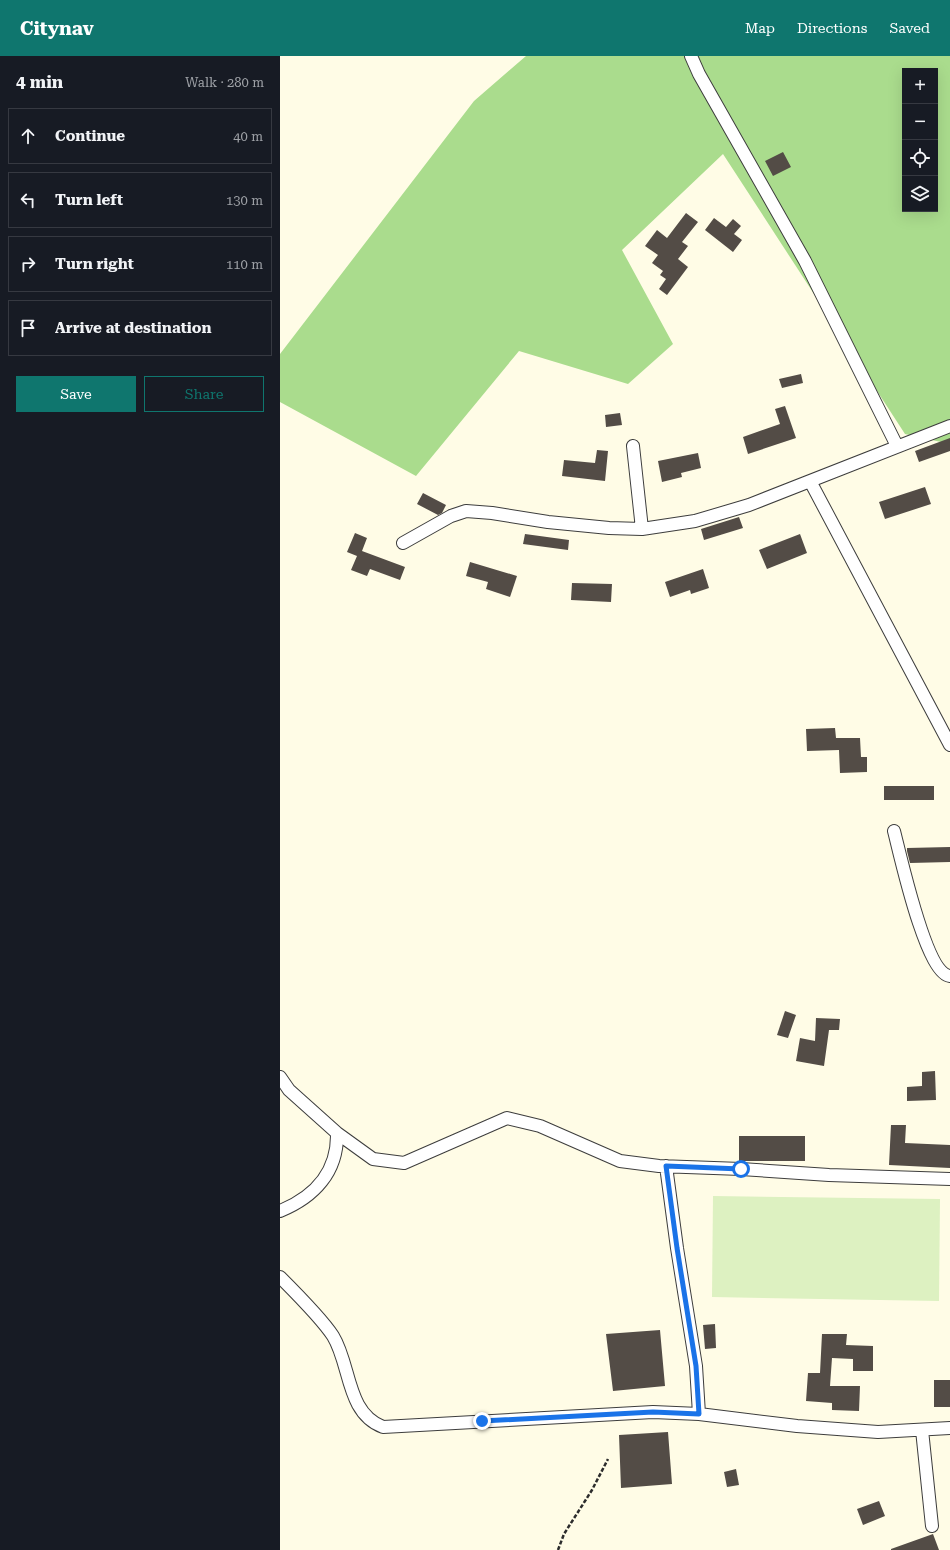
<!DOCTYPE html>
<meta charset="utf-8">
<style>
:root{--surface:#171b24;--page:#242831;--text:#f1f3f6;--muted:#9ea1a6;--line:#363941;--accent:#0f766e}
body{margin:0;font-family:"Roboto Serif",serif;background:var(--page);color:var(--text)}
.controls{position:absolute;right:12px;top:12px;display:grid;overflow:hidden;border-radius:0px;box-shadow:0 4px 16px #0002}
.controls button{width:36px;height:36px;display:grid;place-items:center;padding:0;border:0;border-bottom:1px solid var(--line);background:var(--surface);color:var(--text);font:20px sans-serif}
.stop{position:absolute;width:12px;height:12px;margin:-9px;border:3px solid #1a73e8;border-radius:50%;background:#fff}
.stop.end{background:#1a73e8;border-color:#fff;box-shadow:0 1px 4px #0008}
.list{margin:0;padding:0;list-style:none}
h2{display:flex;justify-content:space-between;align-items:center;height:52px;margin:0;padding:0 16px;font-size:17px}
h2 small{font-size:13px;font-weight:400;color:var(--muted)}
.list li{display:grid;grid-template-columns:26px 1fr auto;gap:12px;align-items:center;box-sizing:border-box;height:56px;margin:0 8px 8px;padding:0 8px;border:1px solid var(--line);border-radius:0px}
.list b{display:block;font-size:15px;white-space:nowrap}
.list em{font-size:13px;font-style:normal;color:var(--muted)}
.actions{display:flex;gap:8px;padding:12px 16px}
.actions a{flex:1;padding:9px 0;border:1px solid var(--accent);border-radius:0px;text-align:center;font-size:14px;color:var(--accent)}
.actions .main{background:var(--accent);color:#fff}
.icon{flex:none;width:22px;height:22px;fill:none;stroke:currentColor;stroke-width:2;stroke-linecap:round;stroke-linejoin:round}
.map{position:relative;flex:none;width:670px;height:1494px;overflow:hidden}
header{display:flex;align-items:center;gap:24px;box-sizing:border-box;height:56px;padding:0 20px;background:var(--accent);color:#fff}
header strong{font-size:19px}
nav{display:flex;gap:22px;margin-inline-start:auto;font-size:14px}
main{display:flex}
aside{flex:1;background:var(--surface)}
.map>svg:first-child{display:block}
.forest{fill:#aadc8d;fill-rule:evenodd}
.pitch{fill:#ddf1c1}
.building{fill:#534c46}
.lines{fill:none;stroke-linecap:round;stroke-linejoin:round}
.street-casing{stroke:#3d3d3d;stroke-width:14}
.path{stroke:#2c2c2c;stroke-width:2.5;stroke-dasharray:4 2;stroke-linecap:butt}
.street{stroke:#fff;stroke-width:12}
.route{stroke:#1a73e8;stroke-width:5}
</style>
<header>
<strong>Citynav</strong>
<nav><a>Map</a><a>Directions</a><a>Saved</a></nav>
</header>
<main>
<aside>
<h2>4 min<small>Walk · 280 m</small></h2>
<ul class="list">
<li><svg class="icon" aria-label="ahead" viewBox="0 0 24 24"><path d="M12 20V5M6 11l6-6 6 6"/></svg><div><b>Continue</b></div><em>40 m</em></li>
<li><svg class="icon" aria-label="left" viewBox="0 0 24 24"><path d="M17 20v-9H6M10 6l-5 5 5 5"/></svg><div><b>Turn left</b></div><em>130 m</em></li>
<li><svg class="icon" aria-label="right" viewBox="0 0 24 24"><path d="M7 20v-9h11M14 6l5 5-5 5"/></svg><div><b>Turn right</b></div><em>110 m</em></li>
<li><svg class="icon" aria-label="arrive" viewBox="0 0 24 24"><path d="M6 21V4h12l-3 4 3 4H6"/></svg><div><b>Arrive at destination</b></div></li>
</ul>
<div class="actions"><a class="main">Save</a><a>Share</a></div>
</aside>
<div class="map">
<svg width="670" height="1494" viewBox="0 0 670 1494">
<rect width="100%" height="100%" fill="#fffce6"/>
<path class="forest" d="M 246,0 L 670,0 L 670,388 L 625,378 L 443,98 L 342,194 L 393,288 L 348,328 L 239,295 L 136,420 L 0,346 L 0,298 L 194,45 ZM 625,15 L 655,15 L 655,153 L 625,153 Z"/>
<path class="pitch" d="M 433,1140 L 660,1143 L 659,1245 L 432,1241 Z"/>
<path class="building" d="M 503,96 L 511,111 L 493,120 L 485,105 Z
M 406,157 L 418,166 L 402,186 L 408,190 L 398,203 L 408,211 L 387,239 L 379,233 L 386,223 L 380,219 L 383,215 L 372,207 L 378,199 L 365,190 L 377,174 L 387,182 Z
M 434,162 L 446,171 L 453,163 L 461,170 L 454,178 L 462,184 L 453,196 L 425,174 Z
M 521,318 L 523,327 L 502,332 L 499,323 Z
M 505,350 L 516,382 L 468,398 L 463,381 L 500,368 L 495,353 Z
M 340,357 L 342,369 L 326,371 L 325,359 Z
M 670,382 L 670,395 L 639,406 L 635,395 Z
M 317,394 L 328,395 L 325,425 L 282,420 L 284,404 L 315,407 Z
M 418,397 L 421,412 L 401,417 L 402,421 L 382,426 L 378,405 Z
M 645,431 L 651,448 L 605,463 L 599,446 Z
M 143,437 L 166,449 L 162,457 L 158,459 L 137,448 Z
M 459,461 L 463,472 L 424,484 L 421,473 Z
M 75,477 L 87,482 L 82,495 L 125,511 L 120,524 L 90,513 L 87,520 L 71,514 L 77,500 L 67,496 Z
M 245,478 L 289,484 L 288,494 L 243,488 Z
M 520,478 L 527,497 L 487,513 L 479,494 Z
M 190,506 L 237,520 L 230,541 L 206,533 L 208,526 L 186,520 Z
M 423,513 L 429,532 L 411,538 L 410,534 L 390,541 L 385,526 Z
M 292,527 L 332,528 L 331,546 L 291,544 Z
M 555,672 L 556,682 L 580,682 L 581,701 L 587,701 L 587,716 L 560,717 L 559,694 L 527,695 L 526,673 Z
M 604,730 L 654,730 L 654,744 L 604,744 Z
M 670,791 L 670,806 L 630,807 L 627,795 L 627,792 Z
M 505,955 L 516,959 L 508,982 L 497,979 Z
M 536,962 L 560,963 L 559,974 L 549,974 L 544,1010 L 516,1005 L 520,982 L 535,985 Z
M 655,1015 L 656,1044 L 627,1045 L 627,1031 L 642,1030 L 642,1016 Z
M 611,1069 L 626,1069 L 625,1087 L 670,1089 L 670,1112 L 609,1109 Z
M 459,1080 L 525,1080 L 525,1105 L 459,1105 Z
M 435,1268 L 436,1292 L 425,1293 L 423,1269 Z
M 380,1274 L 385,1330 L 333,1335 L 326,1278 Z
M 542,1278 L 567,1278 L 566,1289 L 593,1290 L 593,1315 L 573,1315 L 573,1303 L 552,1302 L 550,1330 L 580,1330 L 579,1355 L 552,1354 L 552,1347 L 526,1345 L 528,1317 L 540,1317 Z
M 654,1324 L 670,1324 L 670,1351 L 654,1351 Z
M 388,1376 L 392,1428 L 341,1432 L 339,1379 Z
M 456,1413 L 459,1429 L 447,1431 L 444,1416 Z
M 599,1445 L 605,1460 L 583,1469 L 577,1453 Z
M 653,1478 L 659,1494 L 611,1494 L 611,1493 Z"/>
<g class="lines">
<defs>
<path id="street" d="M 411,0 L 419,18 L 525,205 L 617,390
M 353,390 L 362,473
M 530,425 L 670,689
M 123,487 L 171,460 L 186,455 L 212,457 L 268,466 L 329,472 L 362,473 L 415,465 L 469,449 L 670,370
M 614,775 C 620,798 646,918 670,920
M 0,1021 L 9,1034 L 57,1077 L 93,1103 L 124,1107 L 227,1062 L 260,1070 L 340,1105 L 379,1110 L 461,1113 L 549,1119 L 670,1123
M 386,1110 L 397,1192 L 416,1310 L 419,1358
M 0,1155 C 34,1141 58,1116 57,1077
M 0,1221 C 15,1236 42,1263 53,1280 C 71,1309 66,1357 103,1371 L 373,1356 L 419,1358 L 517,1370 L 598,1376 L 670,1372
M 642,1374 L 652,1470"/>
</defs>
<use href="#street" class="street-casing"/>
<path class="path" d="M 278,1494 L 284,1478 L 312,1434 L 328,1403"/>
<use href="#street" class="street"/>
</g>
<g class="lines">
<path class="route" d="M 202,1365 L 373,1356 L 419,1358 L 416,1310 L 397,1192 L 386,1110 L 461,1113"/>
</g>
</svg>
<div class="controls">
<button>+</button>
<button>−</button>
<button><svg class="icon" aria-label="locate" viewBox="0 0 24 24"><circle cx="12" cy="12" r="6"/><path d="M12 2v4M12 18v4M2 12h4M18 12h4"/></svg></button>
<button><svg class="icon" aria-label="layers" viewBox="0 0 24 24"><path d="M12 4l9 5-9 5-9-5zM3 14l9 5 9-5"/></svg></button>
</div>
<div class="stop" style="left:461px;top:1113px"></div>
<div class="stop end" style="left:202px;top:1365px"></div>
</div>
</main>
